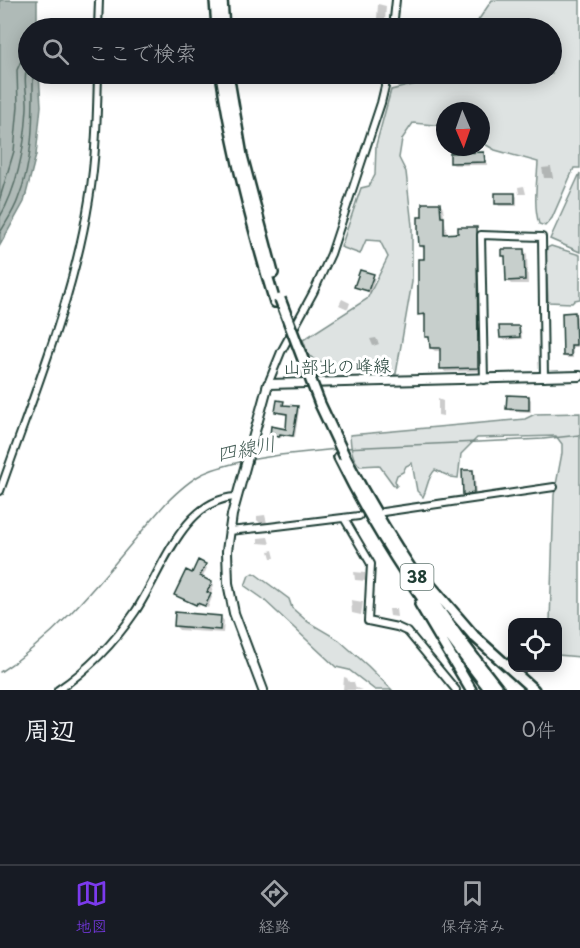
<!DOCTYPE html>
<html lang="ja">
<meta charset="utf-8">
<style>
:root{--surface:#171b24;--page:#20242c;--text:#f1f3f6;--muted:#9ea1a6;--line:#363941;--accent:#7c3aed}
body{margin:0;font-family:"Playpen Sans","Klee One",sans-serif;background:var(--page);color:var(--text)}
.controls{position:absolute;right:18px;bottom:18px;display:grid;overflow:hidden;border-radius:12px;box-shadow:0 3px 15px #0003}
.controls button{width:54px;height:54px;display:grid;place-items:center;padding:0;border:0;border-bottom:2px solid var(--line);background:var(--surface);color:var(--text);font:30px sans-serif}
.compass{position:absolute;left:436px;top:102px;width:54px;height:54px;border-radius:50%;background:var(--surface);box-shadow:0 3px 15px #0003;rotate:178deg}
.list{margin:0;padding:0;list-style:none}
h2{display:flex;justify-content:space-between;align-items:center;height:78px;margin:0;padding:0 24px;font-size:26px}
h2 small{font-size:20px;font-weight:400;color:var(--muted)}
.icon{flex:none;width:33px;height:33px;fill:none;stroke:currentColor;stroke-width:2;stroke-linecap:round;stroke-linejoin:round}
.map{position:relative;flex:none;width:580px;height:690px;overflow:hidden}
.search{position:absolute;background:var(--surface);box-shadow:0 3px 15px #0003;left:18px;right:18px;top:18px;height:66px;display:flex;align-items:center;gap:15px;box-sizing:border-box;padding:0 21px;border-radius:33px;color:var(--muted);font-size:22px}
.sheet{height:174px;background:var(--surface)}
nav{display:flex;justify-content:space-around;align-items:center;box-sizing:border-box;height:84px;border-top:2px solid var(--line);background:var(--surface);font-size:16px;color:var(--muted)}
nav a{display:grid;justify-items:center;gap:3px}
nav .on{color:var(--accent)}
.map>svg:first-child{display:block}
.green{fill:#dee3e2;stroke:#7e908b;stroke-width:1.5}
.water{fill:#afbab7;stroke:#758883;stroke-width:1.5}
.shadow{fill:#0003}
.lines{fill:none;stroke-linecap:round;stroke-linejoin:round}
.shore{stroke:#596f68;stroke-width:1.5}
.stream{stroke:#758883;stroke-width:1.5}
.building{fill:#c7cfcc;stroke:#1f3d34;stroke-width:1.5}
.minor-casing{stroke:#1f3d34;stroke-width:10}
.major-casing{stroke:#1f3d34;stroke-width:12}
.highway-casing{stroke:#1f3d34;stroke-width:14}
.minor{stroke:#fff;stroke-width:6}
.major{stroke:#fff;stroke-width:8}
.highway{stroke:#fff;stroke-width:9}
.highway-bridge-casing{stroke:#1f3d34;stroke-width:14;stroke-linecap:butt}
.highway-bridge{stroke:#fff;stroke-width:9}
.labels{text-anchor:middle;stroke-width:6;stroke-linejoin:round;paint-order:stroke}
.shield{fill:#fff;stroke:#627771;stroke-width:1.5}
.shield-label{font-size:16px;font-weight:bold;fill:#1f3d34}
.street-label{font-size:18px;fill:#1f3d34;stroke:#fff}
.water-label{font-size:20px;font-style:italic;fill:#4a625b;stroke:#fff}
</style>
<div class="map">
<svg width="580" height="690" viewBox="0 0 580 690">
<rect width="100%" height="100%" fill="#fff"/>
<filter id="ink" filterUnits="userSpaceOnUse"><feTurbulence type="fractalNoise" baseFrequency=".0167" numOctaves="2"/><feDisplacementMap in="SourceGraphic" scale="12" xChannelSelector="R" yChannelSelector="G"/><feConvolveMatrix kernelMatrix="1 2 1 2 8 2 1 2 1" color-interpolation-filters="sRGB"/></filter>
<g filter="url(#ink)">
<path class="green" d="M 492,0 L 580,0 L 580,168 L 574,168 L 552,218 L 545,226 L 539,224 C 533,205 537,182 538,162 L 495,150 L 481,142 L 481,111 L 445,111 L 445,126 L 413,123 L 402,139 L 399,158 L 406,172 L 412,226 L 412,282 L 396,374 C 373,371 324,372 308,354 C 306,350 305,344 303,340 L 367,299 L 388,257 L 380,241 L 366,240 L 360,254 L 341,247 L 361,188 L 369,186 L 375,175 L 376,145 L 391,90 L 429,81 L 438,74 L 552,74 L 552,28 L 473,28 Z
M 580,173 L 580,252 L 550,239 Z
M 551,246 L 580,255 L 580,299 L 575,300 L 572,303 L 548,302 L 546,255 L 547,248 Z
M 580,413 L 580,657 L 558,655 L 558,622 L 550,622 L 554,495 L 562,453 L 562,444 L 556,436 L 477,438 L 461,454 L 458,478 L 451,477 L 435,470 C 427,478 428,487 423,497 L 417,491 L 412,463 L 406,466 L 403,472 L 397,475 L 395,481 L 397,485 L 395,487 L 379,465 L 360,466 C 351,458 351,447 350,435 L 525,419 L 535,414 Z
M 254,573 L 289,599 L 292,608 L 308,622 L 339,640 L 368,666 L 392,690 L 375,690 L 349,670 L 336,667 L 262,598 L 245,586 L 249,575 Z"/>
<path class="water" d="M 0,0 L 37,0 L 37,28 L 28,28 L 28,74 L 39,74 L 41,106 L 36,155 L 24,202 L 0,245 Z"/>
<path class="shadow" d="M 378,4 L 386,6 L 385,21 L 377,19 Z
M 484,154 L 486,156 L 487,165 L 454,165 L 451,163 Z
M 551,167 L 553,178 L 544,178 L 542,168 Z
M 524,186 L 526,194 L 519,194 L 518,187 Z
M 515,194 L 517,197 L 517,206 L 499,206 L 497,203 Z
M 440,204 L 443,208 L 447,235 L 460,235 L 476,228 L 480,232 L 481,371 L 445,372 L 442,368 L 441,351 L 435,351 L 431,348 L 431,341 L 427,336 L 426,318 L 420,314 L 426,260 L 424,249 L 420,246 L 424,218 Z
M 524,250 L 527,254 L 528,284 L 511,284 L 507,280 L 507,259 L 503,256 Z
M 373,276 L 375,278 L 370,293 L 356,286 Z
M 342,299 L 350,303 L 348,309 L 339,305 Z
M 575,314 L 577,317 L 578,347 L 573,347 L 573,358 L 567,358 L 564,356 Z
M 519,327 L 521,330 L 522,339 L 504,340 L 501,337 Z
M 376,338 L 379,344 L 373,346 L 370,339 Z
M 529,397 L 531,400 L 531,412 L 510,411 L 507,408 Z
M 438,399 L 443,401 L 443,416 L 438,415 Z
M 283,402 L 285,406 L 297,408 L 299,410 L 295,437 L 282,436 L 281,438 L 271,434 L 287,431 L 289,415 L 279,414 L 277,412 Z
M 473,472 L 475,474 L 476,496 L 467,497 L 464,494 Z
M 265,515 L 267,523 L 261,524 L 257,520 L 257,516 Z
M 268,537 L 270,544 L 258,543 L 258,538 Z
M 273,550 L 275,558 L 271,558 L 269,551 Z
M 205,566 L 207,568 L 202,579 L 214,585 L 210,595 L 212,597 L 208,608 L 200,604 L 199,607 L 176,595 L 193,575 Z
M 354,572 L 365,573 L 366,581 L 355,580 Z
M 351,600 L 363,602 L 361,615 L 352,613 Z
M 389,609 L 396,609 L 397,617 L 390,616 Z
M 221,617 L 224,621 L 223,633 L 179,630 L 175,626 Z
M 344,677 L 347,678 L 349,682 L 354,682 L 356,688 L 362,690 L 343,690 Z"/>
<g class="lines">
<path class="shore" d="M 0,198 L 14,151 L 18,106 L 17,70 L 21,61 L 28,54
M 0,217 C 19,184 25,146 27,108 C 28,95 22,78 28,66
M 0,233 C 6,222 14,211 18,199 C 34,159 33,116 33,74"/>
<path class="stream" d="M 344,448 L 543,439 L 580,435
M 249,460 L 280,455 L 337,449
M 0,672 C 68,629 113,563 166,503 C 195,474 205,470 244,461"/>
</g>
<path class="building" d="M 484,152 L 485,162 L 450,163 L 450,153 Z
M 495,193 L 515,193 L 515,204 L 495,204 Z
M 422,203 L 440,203 L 441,217 L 444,217 L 444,234 L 458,233 L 458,227 L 477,227 L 478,368 L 440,369 L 440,348 L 430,348 L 429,337 L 425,337 L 425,314 L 418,315 L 418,259 L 424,259 L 424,246 L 419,246 L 418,232 L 418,217 L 422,217 Z
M 502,249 L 524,249 L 525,280 L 506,281 L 505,256 L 502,256 Z
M 360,270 L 374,274 L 368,291 L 354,287 Z
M 575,312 L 576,345 L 571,345 L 571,356 L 563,356 L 562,313 Z
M 499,326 L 519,326 L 520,337 L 500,338 Z
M 507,395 L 529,396 L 529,410 L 506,409 Z
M 277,400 L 284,401 L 283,405 L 298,406 L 293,436 L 280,434 L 279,437 L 270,435 L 271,426 L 286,429 L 287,414 L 275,412 Z
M 462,470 L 473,470 L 474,493 L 463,495 Z
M 198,560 L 206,564 L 200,576 L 212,582 L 207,592 L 211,594 L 205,606 L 197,603 L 196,605 L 174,595 L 186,570 L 192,573 Z
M 175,612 L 221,616 L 220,630 L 174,626 Z"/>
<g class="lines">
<defs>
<path id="minor" d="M 98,28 L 99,0
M 393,28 L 396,0
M 484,380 L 481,235 L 542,237 L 544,378
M 268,384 L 281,352 L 314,291 L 331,254 L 381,103 L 388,74
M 0,491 C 33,396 73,300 89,200 C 96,158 97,116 98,74
M 383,512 L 554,487
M 344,518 L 371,564 L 368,621 L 397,627 L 408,632 L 456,690
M 229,531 L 269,527 L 359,516
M 58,690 C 89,669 114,643 135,612 C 161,574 182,499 236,497"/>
<path id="major" d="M 263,690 L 234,613 L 228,583 L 227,551 L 232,515 L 268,384 L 580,376"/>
<path id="highway" d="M 215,0 L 217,28
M 222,0 L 224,28
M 221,74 C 233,152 252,227 275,302
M 228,74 L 242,156 L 273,273
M 339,457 C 380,541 433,617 490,690
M 345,457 C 388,540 441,617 499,690
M 423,577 L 474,636 L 534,690
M 420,604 L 471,690"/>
</defs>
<use href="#minor" class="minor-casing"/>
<use href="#major" class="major-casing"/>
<use href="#highway" class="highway-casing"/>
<use href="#minor" class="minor"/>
<use href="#major" class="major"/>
<use href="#highway" class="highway"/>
<defs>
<path id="highway-bridge" d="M 280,299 L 320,404 L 345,457"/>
</defs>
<use href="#highway-bridge" class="highway-bridge-casing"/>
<use href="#highway-bridge" class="highway-bridge"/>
</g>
</g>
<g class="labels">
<rect class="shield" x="400.5" y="564" width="33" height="26" rx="4.5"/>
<g class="shield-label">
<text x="417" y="583">38</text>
</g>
<g class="street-label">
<text transform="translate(337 367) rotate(-1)" y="6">山部北の峰線</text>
</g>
<g class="water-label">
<text transform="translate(246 449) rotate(-11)" y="7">四線川</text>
</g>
</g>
</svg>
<div class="controls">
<button><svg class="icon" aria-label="locate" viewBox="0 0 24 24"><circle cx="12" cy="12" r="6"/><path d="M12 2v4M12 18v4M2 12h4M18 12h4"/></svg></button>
</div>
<svg class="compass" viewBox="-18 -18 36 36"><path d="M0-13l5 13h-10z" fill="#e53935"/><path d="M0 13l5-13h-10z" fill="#9ea1a6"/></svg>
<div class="search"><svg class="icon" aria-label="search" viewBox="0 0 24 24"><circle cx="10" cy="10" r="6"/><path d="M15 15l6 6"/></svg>ここで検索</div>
</div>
<section class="sheet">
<h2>周辺<small>0件</small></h2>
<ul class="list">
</ul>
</section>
<nav>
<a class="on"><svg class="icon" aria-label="map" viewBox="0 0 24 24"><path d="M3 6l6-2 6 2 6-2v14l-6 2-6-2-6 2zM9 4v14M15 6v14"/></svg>地図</a>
<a><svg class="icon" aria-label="directions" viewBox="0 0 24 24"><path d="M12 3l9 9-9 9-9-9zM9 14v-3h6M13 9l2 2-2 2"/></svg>経路</a>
<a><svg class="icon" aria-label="saved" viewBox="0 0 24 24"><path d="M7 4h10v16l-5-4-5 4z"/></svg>保存済み</a>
</nav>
